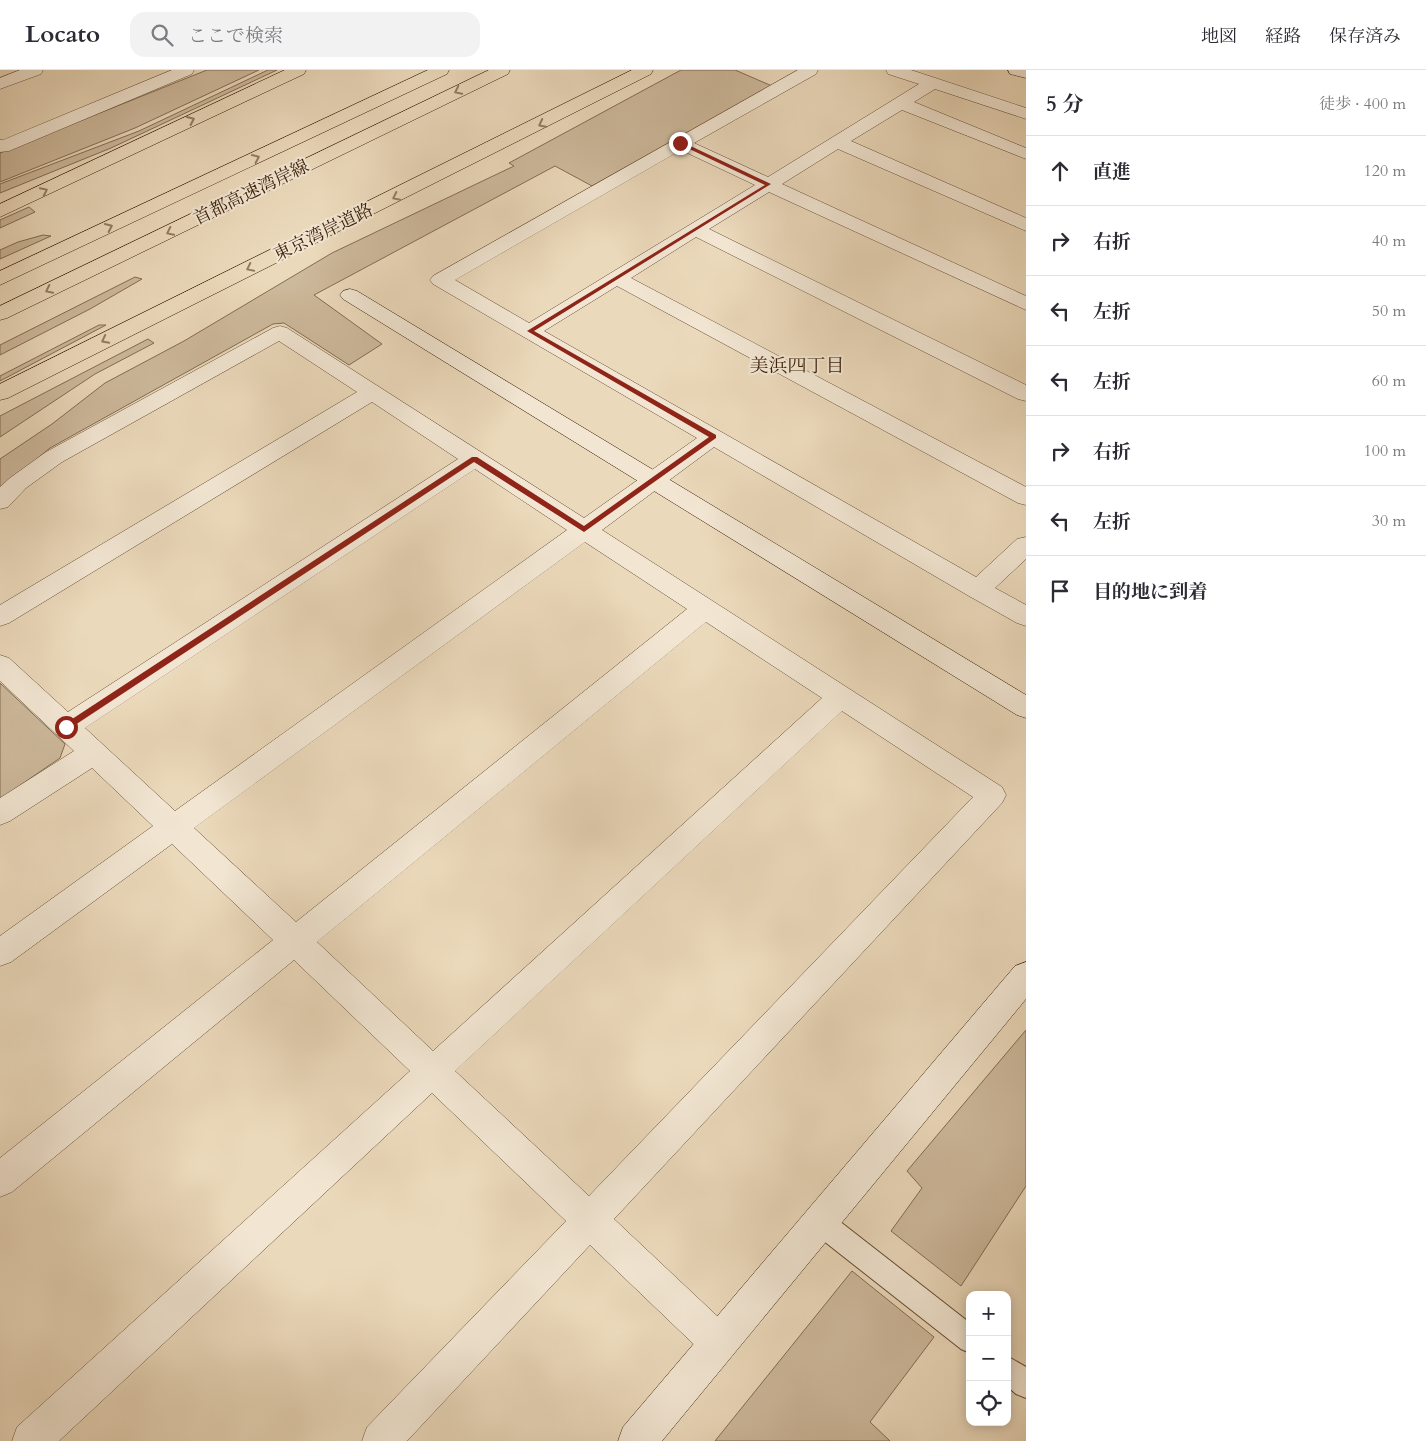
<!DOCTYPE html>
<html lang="ja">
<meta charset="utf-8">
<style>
:root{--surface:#fff;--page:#f2f2f3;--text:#2b2b33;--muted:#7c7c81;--line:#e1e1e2}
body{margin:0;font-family:Cardo,"Noto Serif JP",serif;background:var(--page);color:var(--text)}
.controls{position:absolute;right:15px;bottom:15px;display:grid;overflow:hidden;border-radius:10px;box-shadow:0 2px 12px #0003}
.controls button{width:45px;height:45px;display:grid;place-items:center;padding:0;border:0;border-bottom:1px solid var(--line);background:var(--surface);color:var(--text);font:25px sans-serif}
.stop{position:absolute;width:15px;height:15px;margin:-11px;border:4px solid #8f2418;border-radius:50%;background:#fff}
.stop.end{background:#8f2418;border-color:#fff;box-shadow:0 1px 5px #0008}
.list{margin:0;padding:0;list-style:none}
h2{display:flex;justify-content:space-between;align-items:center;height:65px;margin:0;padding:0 20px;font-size:21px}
h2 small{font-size:16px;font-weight:400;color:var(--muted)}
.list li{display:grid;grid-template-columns:32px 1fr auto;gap:15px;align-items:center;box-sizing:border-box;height:70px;padding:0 20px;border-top:1px solid var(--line)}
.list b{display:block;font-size:19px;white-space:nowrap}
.list em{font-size:16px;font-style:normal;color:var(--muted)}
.icon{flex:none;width:28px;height:28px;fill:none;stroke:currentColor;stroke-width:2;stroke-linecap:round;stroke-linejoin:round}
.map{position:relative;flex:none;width:1026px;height:1371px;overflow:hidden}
header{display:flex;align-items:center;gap:30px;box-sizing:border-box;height:70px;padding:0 25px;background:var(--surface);border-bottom:1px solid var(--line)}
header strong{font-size:24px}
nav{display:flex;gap:28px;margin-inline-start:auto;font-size:18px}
.search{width:350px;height:45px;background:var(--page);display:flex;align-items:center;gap:12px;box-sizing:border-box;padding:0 18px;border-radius:15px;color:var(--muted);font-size:19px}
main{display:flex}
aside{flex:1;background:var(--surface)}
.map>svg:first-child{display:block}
.green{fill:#cdb99c;stroke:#836c52}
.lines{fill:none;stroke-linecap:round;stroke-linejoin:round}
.lane-casing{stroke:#664d34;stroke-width:2}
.street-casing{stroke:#664d34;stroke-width:1}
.secondary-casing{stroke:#391e07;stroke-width:1}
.highway-casing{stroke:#391e07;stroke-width:1}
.lane{fill:#f2e6d3;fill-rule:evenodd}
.street{fill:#f2e6d3;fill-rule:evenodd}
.secondary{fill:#f2e6d3;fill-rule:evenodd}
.highway{fill:#ebd9bb;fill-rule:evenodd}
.oneway{stroke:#927c61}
.route{fill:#8f2418}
.labels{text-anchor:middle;stroke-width:4;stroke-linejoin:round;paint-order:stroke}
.far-street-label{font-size:18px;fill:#391e07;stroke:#f2e6d3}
.far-neighbourhood-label{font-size:19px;fill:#391e07;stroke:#f2e6d3}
</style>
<header>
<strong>Locato</strong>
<div class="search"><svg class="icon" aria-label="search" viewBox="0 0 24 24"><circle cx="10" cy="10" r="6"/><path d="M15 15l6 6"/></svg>ここで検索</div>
<nav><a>地図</a><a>経路</a><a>保存済み</a></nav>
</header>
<main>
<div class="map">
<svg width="1026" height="1371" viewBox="0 0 1026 1371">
<rect width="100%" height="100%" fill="#ebd9bb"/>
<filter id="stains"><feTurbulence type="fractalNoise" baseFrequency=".004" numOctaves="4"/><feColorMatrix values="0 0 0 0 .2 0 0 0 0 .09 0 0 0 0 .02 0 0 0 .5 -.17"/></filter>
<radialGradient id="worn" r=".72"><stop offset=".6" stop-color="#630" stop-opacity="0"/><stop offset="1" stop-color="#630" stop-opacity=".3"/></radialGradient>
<path class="green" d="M 207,0 L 259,0 L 135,58 L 0,112 L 0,83 Z
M 268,0 L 277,0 L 111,78 L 0,123 L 0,114 L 139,61 Z
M 681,0 L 735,0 L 772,16 L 592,116 L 555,96 L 314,225 L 382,274 L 349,295 L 284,253 L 273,254 L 50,378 L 0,419 L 0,389 L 52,354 L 105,313 L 184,271 L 332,183 L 514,96 L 509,93 Z
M 29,137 L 35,142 L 0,158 L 0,150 Z
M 43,165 L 51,166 L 0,189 L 0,180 L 18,172 Z
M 135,207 L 142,209 L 90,239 L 0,285 L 0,275 Z
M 99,255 L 106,255 L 0,311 L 0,306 Z
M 148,269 L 154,273 L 95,304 L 0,367 L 0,346 Z
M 0,613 L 65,674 L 60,688 L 0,729 Z
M 1026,960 L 1026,1116 L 961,1216 L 891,1161 L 922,1118 L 907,1101 Z
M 852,1201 L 934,1267 L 870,1352 L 890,1371 L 715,1371 Z"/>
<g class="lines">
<defs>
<path id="lane" d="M 820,1139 L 829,1143 L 970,1253 L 970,1283 L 961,1279 L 811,1161 L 807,1152 L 811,1143 Z
M 1007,1286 L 1026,1297 L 1026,1328 L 1016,1324 L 1007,1316 Z"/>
<path id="street" d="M 20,0 L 43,0 L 41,4 L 0,19 L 0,8 Z
M 172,0 L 194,0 L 192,4 L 9,81 L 0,82 L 0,70 L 3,70 Z
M 798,0 L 818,0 L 816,4 L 694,73 L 768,107 L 919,14 L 888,4 L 886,0 L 911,0 L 1026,38 L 1026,49 L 935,19 L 914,32 L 1026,78 L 1026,89 L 902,40 L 851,71 L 1026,148 L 1026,161 L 838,79 L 782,114 L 1026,226 L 1026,240 L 769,122 L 709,159 L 1026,315 L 1026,331 L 1018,329 L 696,167 L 631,208 L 1026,417 L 1026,435 L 1018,433 L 617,216 L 544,261 L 976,507 L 1017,469 L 1026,467 L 1026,489 L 995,518 L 1026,535 L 1026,556 L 1017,553 L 969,526 L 714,377 L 602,460 L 1002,717 L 1006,725 L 1002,733 L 614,1149 L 732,1260 L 737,1273 L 732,1286 L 719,1291 L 706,1286 L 590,1175 L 407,1371 L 362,1371 L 367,1357 L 566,1151 L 432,1023 L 59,1371 L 12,1371 L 17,1357 L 410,1001 L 294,890 L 12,1122 L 0,1127 L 0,1088 L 273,870 L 172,774 L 11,892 L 0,896 L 0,866 L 153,756 L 92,698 L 10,751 L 0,755 L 0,728 L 74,681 L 0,611 L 0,585 L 9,588 L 68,642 L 458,389 L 372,332 L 9,553 L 0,556 L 0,535 L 357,322 L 279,271 L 62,392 L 26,418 L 8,437 L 0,439 L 0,417 L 10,408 L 46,382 L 273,258 L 280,256 L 287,258 L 584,448 L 697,368 L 433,214 L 430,210 L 433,206 ZM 681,80 L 755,115 L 529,253 L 455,210 ZM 475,399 L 567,460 L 175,741 L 85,658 ZM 585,472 L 687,539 L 296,852 L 194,758 ZM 706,552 L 822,628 L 433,981 L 317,872 ZM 842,641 L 973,727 L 589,1126 L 455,1001 Z"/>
<path id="secondary" d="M 1008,0 L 1026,0 L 1026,8 L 1010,4 Z
M 350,219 L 357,221 L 1026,625 L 1026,648 L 1017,645 L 343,229 L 340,225 L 343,221 Z
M 1026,892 L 1026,929 L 662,1371 L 618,1371 L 623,1357 L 1015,896 Z"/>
<path id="highway" d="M 285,0 L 306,0 L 304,4 L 0,147 L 0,134 Z
M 428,0 L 449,0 L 447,4 L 0,215 L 0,201 Z
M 489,0 L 510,0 L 508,4 L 7,248 L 0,250 L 0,236 Z
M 632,0 L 653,0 L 651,4 L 8,328 L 0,330 L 0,314 Z"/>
</defs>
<use href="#lane" class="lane-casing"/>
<use href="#street" class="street-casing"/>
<use href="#secondary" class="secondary-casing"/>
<use href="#highway" class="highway-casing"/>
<use href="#lane" class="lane"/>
<use href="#street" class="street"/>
<use href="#secondary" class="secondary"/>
<use href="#highway" class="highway"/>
</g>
<defs><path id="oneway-chevron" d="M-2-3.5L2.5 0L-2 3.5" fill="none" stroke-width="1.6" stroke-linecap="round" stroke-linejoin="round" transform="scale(1.25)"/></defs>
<g class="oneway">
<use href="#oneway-chevron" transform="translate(458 21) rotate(154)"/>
<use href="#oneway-chevron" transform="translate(191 50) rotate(-25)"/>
<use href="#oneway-chevron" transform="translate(542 54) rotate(153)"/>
<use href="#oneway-chevron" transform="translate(256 88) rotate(-25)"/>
<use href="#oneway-chevron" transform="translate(44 121) rotate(-26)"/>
<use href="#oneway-chevron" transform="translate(396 127) rotate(154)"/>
<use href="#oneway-chevron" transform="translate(109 157) rotate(-25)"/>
<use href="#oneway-chevron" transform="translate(170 162) rotate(154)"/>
<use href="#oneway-chevron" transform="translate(250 198) rotate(154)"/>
<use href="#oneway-chevron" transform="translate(49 220) rotate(154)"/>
<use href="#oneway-chevron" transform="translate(105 270) rotate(153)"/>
</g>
<path class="route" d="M 680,71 L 771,114 L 534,261 L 716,365 L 716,368 L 584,462 L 474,392 L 69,659 L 63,659 L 63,655 L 472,387 L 477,387 L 584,456 L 709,367 L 527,261 L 765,115 L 679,74 Z"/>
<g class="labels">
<g class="far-street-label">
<text transform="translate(251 122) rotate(-26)" y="6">首都高速湾岸線</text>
<text transform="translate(323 162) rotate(-26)" y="6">東京湾岸道路</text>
</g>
<g class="far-neighbourhood-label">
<text x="797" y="302">美浜四丁目</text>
</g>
</g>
<rect width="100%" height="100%" filter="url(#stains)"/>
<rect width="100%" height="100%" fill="url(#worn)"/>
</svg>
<div class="controls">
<button>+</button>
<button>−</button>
<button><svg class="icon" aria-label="locate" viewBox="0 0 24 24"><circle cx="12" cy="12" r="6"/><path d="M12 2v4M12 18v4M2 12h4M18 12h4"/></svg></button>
</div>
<div class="stop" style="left:66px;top:657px"></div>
<div class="stop end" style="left:680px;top:73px"></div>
</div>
<aside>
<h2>5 分<small>徒歩 · 400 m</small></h2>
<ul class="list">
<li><svg class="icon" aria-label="ahead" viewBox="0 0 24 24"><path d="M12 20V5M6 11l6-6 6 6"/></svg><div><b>直進</b></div><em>120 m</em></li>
<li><svg class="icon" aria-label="right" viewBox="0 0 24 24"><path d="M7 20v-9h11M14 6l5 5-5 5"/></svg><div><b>右折</b></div><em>40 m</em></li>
<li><svg class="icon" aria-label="left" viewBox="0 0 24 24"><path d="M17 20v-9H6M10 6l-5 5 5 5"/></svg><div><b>左折</b></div><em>50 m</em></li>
<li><svg class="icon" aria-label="left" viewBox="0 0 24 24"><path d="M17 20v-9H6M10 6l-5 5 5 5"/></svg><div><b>左折</b></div><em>60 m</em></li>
<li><svg class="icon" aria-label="right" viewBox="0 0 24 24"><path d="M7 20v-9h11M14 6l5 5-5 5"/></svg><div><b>右折</b></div><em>100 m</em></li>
<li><svg class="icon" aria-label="left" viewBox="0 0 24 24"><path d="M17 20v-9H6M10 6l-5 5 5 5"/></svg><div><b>左折</b></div><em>30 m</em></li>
<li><svg class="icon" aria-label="arrive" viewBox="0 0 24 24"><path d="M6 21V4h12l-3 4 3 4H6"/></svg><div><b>目的地に到着</b></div></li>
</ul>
</aside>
</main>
